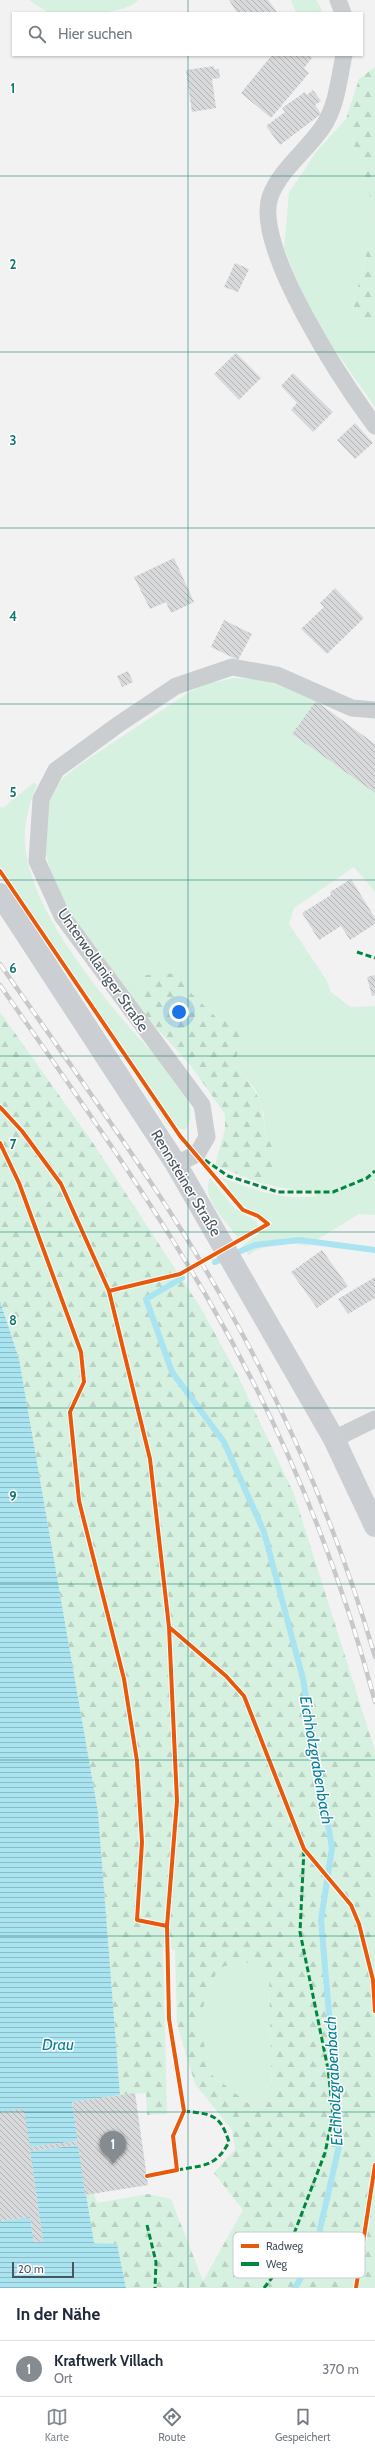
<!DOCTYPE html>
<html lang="de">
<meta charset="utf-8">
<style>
:root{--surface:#fff;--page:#f6f6f7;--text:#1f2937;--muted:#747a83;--line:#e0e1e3;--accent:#848c92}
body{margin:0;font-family:Cabin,sans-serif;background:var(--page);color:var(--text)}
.scale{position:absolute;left:12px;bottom:10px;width:62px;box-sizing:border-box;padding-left:4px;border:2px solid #48555f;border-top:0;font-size:11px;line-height:14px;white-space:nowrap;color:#48555f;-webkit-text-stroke:3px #fff;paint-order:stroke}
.you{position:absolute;left:179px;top:1012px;width:14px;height:14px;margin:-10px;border:3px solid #fff;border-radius:50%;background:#1a73e8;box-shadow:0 0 0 6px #1a73e833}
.badge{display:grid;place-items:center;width:26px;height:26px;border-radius:50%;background:var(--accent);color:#fff;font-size:13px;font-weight:700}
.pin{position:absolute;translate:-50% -33px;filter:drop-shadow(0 1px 2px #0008)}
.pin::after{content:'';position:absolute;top:21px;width:14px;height:12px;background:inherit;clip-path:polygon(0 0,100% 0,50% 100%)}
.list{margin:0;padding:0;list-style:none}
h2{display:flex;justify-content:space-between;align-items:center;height:52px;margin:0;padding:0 16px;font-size:17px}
h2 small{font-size:13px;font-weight:400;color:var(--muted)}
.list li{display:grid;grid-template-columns:26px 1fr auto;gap:12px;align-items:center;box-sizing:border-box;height:56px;padding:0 16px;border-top:1px solid var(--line)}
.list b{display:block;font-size:15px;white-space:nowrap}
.list p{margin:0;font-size:13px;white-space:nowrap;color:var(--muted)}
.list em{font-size:13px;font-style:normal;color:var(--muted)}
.icon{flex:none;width:22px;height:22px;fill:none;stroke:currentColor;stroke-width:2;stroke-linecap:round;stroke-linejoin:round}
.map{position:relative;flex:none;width:375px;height:2288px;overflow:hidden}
.search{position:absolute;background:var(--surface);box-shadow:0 1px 3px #0004;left:12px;right:12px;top:12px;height:44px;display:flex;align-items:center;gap:10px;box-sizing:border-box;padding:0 14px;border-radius:0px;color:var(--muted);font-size:15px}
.sheet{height:108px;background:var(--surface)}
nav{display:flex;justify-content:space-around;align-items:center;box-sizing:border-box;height:56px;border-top:1px solid var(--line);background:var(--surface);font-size:11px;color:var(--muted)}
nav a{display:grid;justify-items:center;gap:2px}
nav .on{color:var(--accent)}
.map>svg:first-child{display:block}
.grass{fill:#d6f1e0}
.forest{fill:url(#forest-firs);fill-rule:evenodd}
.water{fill:url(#water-rules)}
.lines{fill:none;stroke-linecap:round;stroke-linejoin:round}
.stream{stroke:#aae4f1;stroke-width:6}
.building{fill:url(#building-back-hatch)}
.street{stroke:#cbced0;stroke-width:17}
.secondary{stroke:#cbced2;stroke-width:22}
.rail-casing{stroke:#c7c8ca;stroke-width:4.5}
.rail{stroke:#fff;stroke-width:3;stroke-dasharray:9;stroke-linecap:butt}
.quiet{stroke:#00873e;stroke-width:3;stroke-dasharray:6 3;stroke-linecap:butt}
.cycleway-casing{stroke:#fff;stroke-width:6}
.cycleway{stroke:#e8590c;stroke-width:4}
.grid{fill:none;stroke:#0f766e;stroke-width:1;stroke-opacity:0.55}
.labels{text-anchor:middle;stroke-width:3;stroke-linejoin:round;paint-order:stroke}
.street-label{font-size:15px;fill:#48555f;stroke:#fff}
.water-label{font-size:16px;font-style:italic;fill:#08809b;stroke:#fff}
.key{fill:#fff;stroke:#c8cccf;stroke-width:1}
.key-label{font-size:11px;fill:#48555f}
.grid-label{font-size:13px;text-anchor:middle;font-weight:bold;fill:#0f766e;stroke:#fff;stroke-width:3;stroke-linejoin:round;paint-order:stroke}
</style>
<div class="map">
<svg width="375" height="2288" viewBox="0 0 375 2288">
<defs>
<pattern id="forest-firs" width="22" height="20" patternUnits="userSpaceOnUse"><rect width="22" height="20" fill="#d6f1e0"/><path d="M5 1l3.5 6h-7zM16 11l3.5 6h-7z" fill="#b9d1c3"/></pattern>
<pattern id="water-rules" width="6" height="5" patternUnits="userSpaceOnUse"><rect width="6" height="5" fill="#aae4f1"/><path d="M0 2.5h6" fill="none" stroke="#8cbcc6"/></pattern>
<pattern id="building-back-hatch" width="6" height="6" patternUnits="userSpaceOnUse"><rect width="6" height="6" fill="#d8d9da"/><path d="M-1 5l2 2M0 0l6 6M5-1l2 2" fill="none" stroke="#b1b3b4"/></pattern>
</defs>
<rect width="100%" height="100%" fill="#f2f2f2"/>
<path class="grass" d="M 29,0 L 138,0 C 129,14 67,17 51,13 C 44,11 36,4 29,0 Z
M 291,0 L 316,0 L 322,10 L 320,13 L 296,13 Z
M 346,119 L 375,212 L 375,221 L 353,305 L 375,337 L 375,407 L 312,317 L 284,248 L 289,193 L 316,152 Z
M 234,678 L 265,680 L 316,701 L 292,734 L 375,793 L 375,892 L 354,867 L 294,908 L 289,924 L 327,981 L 331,992 L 350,1007 L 375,1006 L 375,1215 L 359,1214 L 307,1246 C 290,1241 264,1243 249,1255 L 242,1246 L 273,1223 L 248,1209 L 238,1200 L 221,1177 C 251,1189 283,1201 316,1196 L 313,1190 L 294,1190 L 260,1183 L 274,1168 L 265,1135 L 264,1114 L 256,1090 L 234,1065 L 233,1022 L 218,1019 L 192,994 L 181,973 L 141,1015 L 80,932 L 52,877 L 42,839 L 46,807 L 62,779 L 82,763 L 191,691 L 206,684 Z
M 33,783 L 37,784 C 28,808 21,831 27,858 C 38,917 97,990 136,1035 C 149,1048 177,1078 185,1093 C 191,1107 193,1117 185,1130 L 168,1126 L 0,870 L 0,807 L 3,808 Z
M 210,1178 L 234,1208 L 257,1222 L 258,1226 L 238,1238 C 227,1222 200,1198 210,1178 Z
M 244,1961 L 269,1976 L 272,2099 L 258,2111 L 212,2075 L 198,2020 L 218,1967 Z"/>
<path class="forest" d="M 375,67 L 375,212 L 346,119 L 359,79 Z
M 375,221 L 375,337 L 353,305 Z
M 181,973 L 192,994 L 218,1019 L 233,1022 L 242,1040 L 234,1065 C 258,1092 263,1099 265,1135 L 271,1141 L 274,1168 L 260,1183 L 215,1165 L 225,1129 L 225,1114 L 191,1066 L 151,1022 L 141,1015 L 141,984 L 146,975 Z
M 0,1012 L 93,1143 L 202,1310 L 238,1376 L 294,1494 L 375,1751 L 375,2288 L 126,2288 L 117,2244 L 94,2244 L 85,2195 L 94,2193 L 97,2203 L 148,2194 L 171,2199 L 203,2281 L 243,2210 L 214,2173 L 235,2149 L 232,2130 L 195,2084 L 177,2024 L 175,1950 L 163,1947 L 167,2114 L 147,2115 L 146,2093 L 120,2095 L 98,1812 L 19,1359 L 0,1301 ZM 244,1961 L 269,1976 L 272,2099 L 258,2111 L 212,2075 L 198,2020 L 218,1968 Z"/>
<path class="water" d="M 0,1301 L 19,1359 L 98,1812 L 120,2095 L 72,2102 L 78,2141 L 30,2147 L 0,2112 Z
M 78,2145 L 94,2243 L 117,2244 L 126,2288 L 0,2288 L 0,2221 L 30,2217 L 34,2242 L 43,2241 L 30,2151 Z"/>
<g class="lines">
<path class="stream" d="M 215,1262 L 255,1245 L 299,1240 L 375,1250
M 182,1278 L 146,1299 L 172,1372 L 224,1442 L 264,1532 L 303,1679 L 332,1848 L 321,1920 L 340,2142 L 314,2255 L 295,2288"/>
</g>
<path class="building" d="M 229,0 L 268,0 L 278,13 L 237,13 Z
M 272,55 L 308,55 L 312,58 L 304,68 L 309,73 L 271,118 L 241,93 Z
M 214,66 L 214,69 L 219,69 L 220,78 L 212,79 L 216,108 L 192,112 L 186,70 Z
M 313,90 L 321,101 L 315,105 L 321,114 L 280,145 L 266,126 L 285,112 L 282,108 L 305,92 L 307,95 Z
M 235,263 L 249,269 L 238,292 L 224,287 Z
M 236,353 L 261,378 L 239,400 L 214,374 Z
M 293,373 L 333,412 L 313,432 L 291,410 L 297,403 L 281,386 Z
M 355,423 L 373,443 L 355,459 L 337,440 Z
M 174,558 L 194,602 L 171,613 L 166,602 L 150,609 L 134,577 Z
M 335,588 L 364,618 L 327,654 L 301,629 L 324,607 L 320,603 Z
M 224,620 L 252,634 L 238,660 L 211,647 Z
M 128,671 L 133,682 L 122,687 L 117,676 Z
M 316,701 L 375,744 L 375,793 L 292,734 Z
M 351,879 L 375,918 L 375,924 L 350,940 L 341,926 L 319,940 L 302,913 L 331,895 L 330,892 Z
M 375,975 L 375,995 L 372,996 L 367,977 Z
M 322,1250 L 348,1286 L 317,1308 L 291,1272 Z
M 375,1277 L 375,1298 L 348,1314 L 338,1299 Z
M 135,2093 L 148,2185 L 85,2195 L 78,2145 L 30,2151 L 43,2241 L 34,2242 L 30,2217 L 0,2221 L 0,2112 L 24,2109 L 30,2147 L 78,2141 L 72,2102 Z"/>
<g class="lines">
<path class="street" d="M 338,0 L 343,13
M 344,55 C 339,78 337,105 324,125 C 309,149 280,169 270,197 C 253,248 344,384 375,426
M 176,1164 L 197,1154 L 207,1137 L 202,1105 L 62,916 L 37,861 L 41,799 L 56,770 L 119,724 L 176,686 L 232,667 L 277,675 L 352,708 L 375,710
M 334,1439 L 375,1419"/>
<path class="secondary" d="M 0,894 L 176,1164 L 334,1439 L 375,1526"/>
<defs>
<path id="rail" d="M 0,964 C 89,1092 183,1219 255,1358 C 304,1453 345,1553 375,1657
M 0,985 C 71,1088 145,1190 208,1299 C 281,1425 338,1561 375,1702"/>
</defs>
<use href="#rail" class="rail-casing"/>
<use href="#rail" class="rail"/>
<path class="quiet" d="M 357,952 L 375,958
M 205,1160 L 228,1176 L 278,1192 L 333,1192 L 367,1178 L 375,1171
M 177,2170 C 203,2165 215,2168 229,2142 C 220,2114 212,2114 184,2111
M 147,2225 L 156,2262 L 155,2288
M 264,2288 L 282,2265 L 325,2153 L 333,2115 L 328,2069 L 300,1932 L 304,1849"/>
<defs>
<path id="cycleway" d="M 0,871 L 180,1136 L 243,1210 L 258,1216 L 268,1224 L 180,1274 L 109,1291
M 0,1107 L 22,1131 L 61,1184 L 109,1291 L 150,1459 L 169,1627 L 177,1801 L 167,1926 L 169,2019 L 184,2111 L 173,2136 L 177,2170 L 147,2176
M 0,1143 L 19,1183 L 81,1352 L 84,1382 L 70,1412 L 79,1501 L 124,1679 L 137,1761 L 142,1842 L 137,1920 L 167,1926
M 169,1627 L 226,1676 L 244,1696 L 304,1849 L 351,1905 L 359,1924 L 373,1980 L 375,2011
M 356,2288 L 375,2165"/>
</defs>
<use href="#cycleway" class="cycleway-casing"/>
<use href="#cycleway" class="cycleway"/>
</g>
<path class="grid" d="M 188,0 L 188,13M 188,55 L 188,2288M 0,176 L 375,176M 0,352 L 375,352M 0,528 L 375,528M 0,704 L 375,704M 0,880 L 375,880M 0,1056 L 375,1056M 0,1232 L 375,1232M 0,1408 L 375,1408M 0,1584 L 375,1584M 0,1760 L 375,1760M 0,1936 L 375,1936M 0,2112 L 375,2112"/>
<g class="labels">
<g class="street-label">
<text transform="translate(103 970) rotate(55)" y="5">Unterwollaniger Straße</text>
<text transform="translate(186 1183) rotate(59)" y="5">Rennsteiner Straße</text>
</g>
<g class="water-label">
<text transform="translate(317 1760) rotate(80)" y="6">Eichholzgrabenbach</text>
<text x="58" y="2050">Drau</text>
<text transform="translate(333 2081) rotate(-93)" y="6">Eichholzgrabenbach</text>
</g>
</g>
<rect x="233" y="2232" width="132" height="46" rx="6" class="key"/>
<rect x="241" y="2244" width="18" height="4" fill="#e8590c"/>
<rect x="241" y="2262" width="18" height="4" fill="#00873e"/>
<g class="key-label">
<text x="266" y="2250">Radweg</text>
<text x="266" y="2268">Weg</text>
</g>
<g class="grid-label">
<text x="13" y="93">1</text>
<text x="13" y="269">2</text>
<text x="13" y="445">3</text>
<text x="13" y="621">4</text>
<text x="13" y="797">5</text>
<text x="13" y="973">6</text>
<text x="13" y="1149">7</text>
<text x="13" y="1325">8</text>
<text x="13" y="1501">9</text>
</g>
</svg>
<div class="scale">20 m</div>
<div class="you"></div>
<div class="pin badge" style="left:113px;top:2164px">1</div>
<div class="search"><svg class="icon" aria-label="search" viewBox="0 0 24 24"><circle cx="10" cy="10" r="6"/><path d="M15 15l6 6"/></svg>Hier suchen</div>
</div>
<section class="sheet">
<h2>In der Nähe<small></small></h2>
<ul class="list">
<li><span class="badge">1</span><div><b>Kraftwerk Villach</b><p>Ort</p></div><em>370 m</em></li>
</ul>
</section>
<nav>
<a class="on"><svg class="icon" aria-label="map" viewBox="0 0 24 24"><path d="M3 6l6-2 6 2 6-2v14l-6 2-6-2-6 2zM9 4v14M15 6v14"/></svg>Karte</a>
<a><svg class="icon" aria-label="directions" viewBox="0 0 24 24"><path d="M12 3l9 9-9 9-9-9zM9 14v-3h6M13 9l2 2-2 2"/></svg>Route</a>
<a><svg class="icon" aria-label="saved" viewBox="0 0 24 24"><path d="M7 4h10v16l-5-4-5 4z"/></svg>Gespeichert</a>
</nav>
